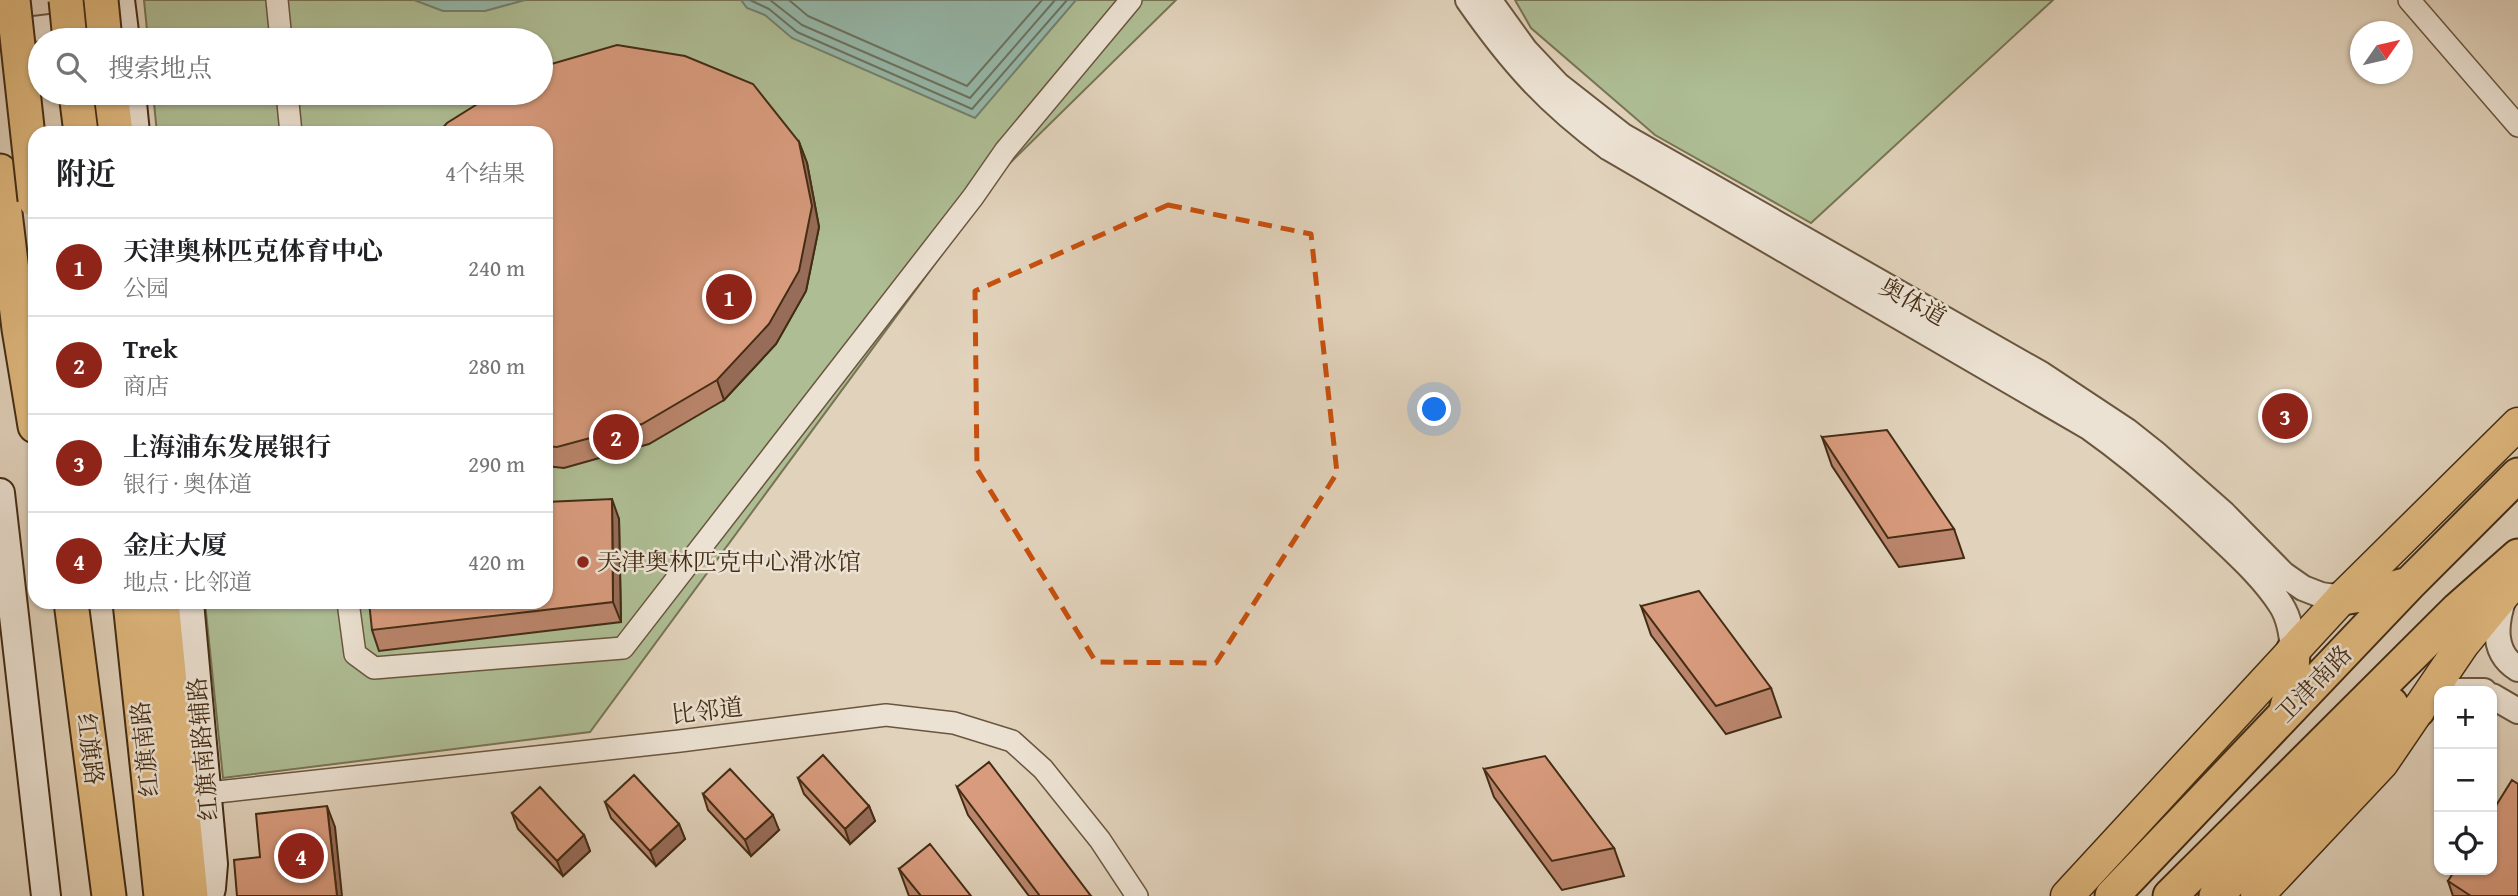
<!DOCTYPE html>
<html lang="zh">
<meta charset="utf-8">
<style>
:root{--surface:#fff;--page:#f2f2f2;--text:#202124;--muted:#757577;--line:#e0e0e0;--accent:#8f2418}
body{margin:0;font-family:"Gentium Book Plus","Noto Serif SC",serif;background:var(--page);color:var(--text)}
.controls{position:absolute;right:21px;bottom:21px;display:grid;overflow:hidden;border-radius:14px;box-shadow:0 2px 5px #0004}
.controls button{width:63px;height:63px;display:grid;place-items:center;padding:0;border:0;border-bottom:2px solid var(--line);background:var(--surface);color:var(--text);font:35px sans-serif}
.compass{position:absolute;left:2350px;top:21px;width:63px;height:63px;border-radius:50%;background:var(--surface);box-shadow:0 2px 5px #0004;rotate:56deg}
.you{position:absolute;left:1435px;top:410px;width:24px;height:24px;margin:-18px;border:5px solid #fff;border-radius:50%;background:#1a73e8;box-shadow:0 0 0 10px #1a73e833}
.badge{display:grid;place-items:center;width:46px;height:46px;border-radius:50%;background:var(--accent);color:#fff;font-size:23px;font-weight:700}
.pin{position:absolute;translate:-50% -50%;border:4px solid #fff;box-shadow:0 2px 7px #0006}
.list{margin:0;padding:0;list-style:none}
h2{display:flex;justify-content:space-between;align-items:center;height:91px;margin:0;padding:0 28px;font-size:30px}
h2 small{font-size:23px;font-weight:400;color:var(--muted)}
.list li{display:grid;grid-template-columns:46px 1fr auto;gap:21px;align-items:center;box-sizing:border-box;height:98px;padding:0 28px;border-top:2px solid var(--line)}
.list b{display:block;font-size:26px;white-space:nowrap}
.list p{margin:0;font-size:23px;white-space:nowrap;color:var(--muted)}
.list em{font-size:23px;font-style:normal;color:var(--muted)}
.icon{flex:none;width:38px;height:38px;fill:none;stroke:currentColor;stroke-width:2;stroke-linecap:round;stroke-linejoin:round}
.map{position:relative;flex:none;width:2518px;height:896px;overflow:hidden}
.search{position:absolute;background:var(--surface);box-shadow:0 2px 5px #0004;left:28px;top:28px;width:525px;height:77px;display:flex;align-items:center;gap:18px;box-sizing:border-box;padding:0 24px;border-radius:38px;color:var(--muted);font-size:26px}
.panel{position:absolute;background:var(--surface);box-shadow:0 2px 5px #0004;left:28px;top:126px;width:525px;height:483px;border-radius:21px}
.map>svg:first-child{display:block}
.green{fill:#aebd94;stroke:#787454;stroke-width:2}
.water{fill:#95b8aa;stroke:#74806e;stroke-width:2}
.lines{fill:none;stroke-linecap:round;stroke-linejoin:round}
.shore{stroke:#6c725f;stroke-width:2}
.minor-casing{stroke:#6a563e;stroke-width:24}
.tertiary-casing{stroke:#6a563e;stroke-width:28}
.secondary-casing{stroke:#432c14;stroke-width:32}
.primary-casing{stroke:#432c14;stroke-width:35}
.trunk-casing{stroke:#432c14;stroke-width:37}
.minor{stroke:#ece2d3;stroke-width:21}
.tertiary{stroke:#ece2d3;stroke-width:24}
.secondary{stroke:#ece2d3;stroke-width:28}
.primary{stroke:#e0b97e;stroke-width:32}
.trunk{stroke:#e0b97e;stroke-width:33}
.trunk-bridge-casing{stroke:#432c14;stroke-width:37;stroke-linecap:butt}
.trunk-bridge{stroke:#e0b97e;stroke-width:33}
.wall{fill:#ba856c;stroke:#432c14;stroke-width:2}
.shaded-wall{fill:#976c58;stroke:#432c14;stroke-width:2}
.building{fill:#d89b7d;stroke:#432c14;stroke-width:2}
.marked{fill:none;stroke:#c7500e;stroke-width:5;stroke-dasharray:14 9;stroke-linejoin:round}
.poi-dot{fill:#8f2418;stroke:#ece2d3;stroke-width:2.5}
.labels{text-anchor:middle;stroke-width:5;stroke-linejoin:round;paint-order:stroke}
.street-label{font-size:24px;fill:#432c14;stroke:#ece2d3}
.poi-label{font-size:24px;fill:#432c14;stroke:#ece2d3;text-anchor:start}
</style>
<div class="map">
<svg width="2518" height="896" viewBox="0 0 2518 896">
<rect width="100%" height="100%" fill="#e1d2bb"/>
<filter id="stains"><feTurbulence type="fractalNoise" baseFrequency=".00286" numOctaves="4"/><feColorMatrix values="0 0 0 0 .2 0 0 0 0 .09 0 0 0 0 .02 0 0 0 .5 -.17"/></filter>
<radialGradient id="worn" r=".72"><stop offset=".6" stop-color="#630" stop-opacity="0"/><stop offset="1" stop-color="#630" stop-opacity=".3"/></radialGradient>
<path class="green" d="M 144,0 L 1176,0 L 1007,166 L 590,732 L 223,778 L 205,602 L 546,602 L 546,133 L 157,133 L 153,93 L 541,93 L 541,40 L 148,40 Z
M 1515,0 L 2053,0 L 1811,223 L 1655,135 L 1531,28 Z"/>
<path class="water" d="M 414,0 L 525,0 L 485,11 L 443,11 Z
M 741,0 L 1076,0 L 975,118 L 792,38 L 765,15 L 747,8 Z"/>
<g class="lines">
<path class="shore" d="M 750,0 L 769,9 L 797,32 L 972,109 L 1067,0
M 770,0 L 802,25 L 970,98 L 1055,0
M 789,0 L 808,16 L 967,86 L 1042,0"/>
<defs>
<path id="minor" d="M 277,0 L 281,40
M 2409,0 L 2518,126
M 287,93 L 291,133
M 348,602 L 355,654 L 374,668 L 623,648 L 973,197 L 1005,151 L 1131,0
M 208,793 L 680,741 L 886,715 L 954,723 L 1012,741 L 1043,769 L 1100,840 L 1137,896"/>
<path id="tertiary" d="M 1468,0 C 1512,63 1547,102 1609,148 L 2090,428 C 2135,460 2175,495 2215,533 C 2238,555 2263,577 2281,605 C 2290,619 2292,635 2293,651
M 1489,0 L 1525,50 L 1558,85 L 1623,136 L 2041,374 L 2127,431 L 2156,454 L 2223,513 L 2283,574 L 2303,588 L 2321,595 L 2342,598
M 1,33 L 83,23
M 2504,598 C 2495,624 2492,653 2518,669
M 2456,691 L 2484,691
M 2492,696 L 2518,711"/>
<path id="secondary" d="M 120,0 L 125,40
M 131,93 L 135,133
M 0,493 L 46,896
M 189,602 L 213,864 L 211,888 L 209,896"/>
<path id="primary" d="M 2067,896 L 2342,598 L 2518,424
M 2257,896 L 2382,763 L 2463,644 L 2518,577"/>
<path id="trunk" d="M 76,93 L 81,133
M 111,93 L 116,133
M 0,171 L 19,329 L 35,426
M 2342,598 L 2374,593 L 2409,584
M 71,602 L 109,896
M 130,602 L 161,896
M 162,602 L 191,896
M 2285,714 L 2291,692 L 2293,651
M 2377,743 L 2418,710
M 2112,896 L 2409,584 L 2518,475
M 2170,896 L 2458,609 L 2518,556
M 2216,896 L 2320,788 L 2391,704"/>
</defs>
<use href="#minor" class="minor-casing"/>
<use href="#tertiary" class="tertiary-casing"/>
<use href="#secondary" class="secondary-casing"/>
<use href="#primary" class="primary-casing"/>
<use href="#trunk" class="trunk-casing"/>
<use href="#minor" class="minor"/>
<use href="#tertiary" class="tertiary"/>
<use href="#secondary" class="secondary"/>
<use href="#primary" class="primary"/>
<use href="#trunk" class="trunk"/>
<defs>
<path id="trunk-bridge" d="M 13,0 L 35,200
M 66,0 L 70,40
M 101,0 L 105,40"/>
</defs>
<use href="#trunk-bridge" class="trunk-bridge-casing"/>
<use href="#trunk-bridge" class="trunk-bridge"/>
</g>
<path class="wall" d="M 546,133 L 799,142 L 807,163 L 819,227 L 806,291 L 776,344 L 724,400 L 649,444 L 564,468 L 546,466 Z
M 1822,437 L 1954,529 L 1964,558 L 1899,567 L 1832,466 Z
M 619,519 L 621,622 L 379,651 L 372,630 Z
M 1641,606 L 1771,688 L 1781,717 L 1726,734 L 1651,635 Z
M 1484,769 L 1614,848 L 1624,876 L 1562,890 L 1494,797 Z
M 798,778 L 869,806 L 875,821 L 850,844 L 804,794 Z
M 957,787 L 1091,896 L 1029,896 L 968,815 Z
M 703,794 L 779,830 L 751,856 L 708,810 Z
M 605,802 L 679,824 L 685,839 L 656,866 L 611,818 Z
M 512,813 L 584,835 L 590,851 L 563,876 L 518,829 Z
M 899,869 L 971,896 L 909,896 Z
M 2448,881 L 2518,896 L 2453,896 Z"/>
<path class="shaded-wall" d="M 799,142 L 807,163 L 819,227 L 806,291 L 776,344 L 724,400 L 717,380 Z
M 612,499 L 619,519 L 621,622 L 613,602 Z
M 327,806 L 335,827 L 342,896 L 337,896 Z
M 869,806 L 875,821 L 850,844 L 845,829 Z
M 773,815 L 779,830 L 751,856 L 745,840 Z
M 679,824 L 685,839 L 656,866 L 650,851 Z
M 584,835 L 590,851 L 563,876 L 557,861 Z"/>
<path class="building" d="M 617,45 L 685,56 L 753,84 L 799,142 L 812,206 L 799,271 L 769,324 L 717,380 L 642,424 L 557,447 L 546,446 L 546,133 L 438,133 L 447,123 L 495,93 L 541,93 L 541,67 Z
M 1887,430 L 1954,529 L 1888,538 L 1822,437 Z
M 612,499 L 613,602 L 372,630 L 369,602 L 546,602 L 546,502 Z
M 1699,591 L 1771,688 L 1716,706 L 1641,606 Z
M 823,755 L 869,806 L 845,829 L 798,778 Z
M 1545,756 L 1614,848 L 1552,861 L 1484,769 Z
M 989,762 L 1091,896 L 1040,896 L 957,787 Z
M 730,769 L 773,815 L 745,840 L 703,794 Z
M 634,775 L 679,824 L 650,851 L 605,802 Z
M 2512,780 L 2518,784 L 2518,896 L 2471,896 L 2448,881 L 2455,870 L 2492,870 L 2492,812 Z
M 540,787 L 584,835 L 557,861 L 512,813 Z
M 327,806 L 337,896 L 237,896 L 234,860 L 260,857 L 256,814 Z
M 930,844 L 971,896 L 921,896 L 899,869 Z"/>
<path class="marked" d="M 1168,205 L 1311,234 L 1337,473 L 1216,663 L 1096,662 L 977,469 L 975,291 Z"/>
<circle class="poi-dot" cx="583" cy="562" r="7"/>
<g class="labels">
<g class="street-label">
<text transform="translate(1913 302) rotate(29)" y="8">奥体道</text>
<text transform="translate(2314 684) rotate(-46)" y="8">卫津南路</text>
<text transform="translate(707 711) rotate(-7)" y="8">比邻道</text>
<text transform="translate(90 749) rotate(83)" y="8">红旗路</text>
<text transform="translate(145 749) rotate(-96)" y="8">红旗南路</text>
<text transform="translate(203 749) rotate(-95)" y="8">红旗南路辅路</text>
</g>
<g class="poi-label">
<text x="597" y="570">天津奥林匹克中心滑冰馆</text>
</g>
</g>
<rect width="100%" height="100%" filter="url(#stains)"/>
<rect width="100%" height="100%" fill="url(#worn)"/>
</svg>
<div class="controls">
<button>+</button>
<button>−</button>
<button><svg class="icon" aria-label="locate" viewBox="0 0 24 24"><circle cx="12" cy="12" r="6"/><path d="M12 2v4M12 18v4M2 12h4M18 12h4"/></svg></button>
</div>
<svg class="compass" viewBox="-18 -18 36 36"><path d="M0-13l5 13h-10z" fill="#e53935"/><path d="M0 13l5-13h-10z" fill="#757577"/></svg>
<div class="you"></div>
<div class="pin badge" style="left:729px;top:297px">1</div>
<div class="pin badge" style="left:616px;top:437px">2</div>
<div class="pin badge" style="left:2285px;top:416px">3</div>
<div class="pin badge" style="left:301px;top:856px">4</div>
<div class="search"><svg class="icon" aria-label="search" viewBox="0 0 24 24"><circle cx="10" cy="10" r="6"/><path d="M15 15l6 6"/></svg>搜索地点</div>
<section class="panel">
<h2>附近<small>4个结果</small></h2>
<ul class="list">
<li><span class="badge">1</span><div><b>天津奥林匹克体育中心</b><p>公园</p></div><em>240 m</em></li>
<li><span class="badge">2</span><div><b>Trek</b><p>商店</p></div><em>280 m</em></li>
<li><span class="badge">3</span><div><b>上海浦东发展银行</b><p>银行 · 奥体道</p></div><em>290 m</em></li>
<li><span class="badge">4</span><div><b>金庄大厦</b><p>地点 · 比邻道</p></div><em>420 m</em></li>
</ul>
</section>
</div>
